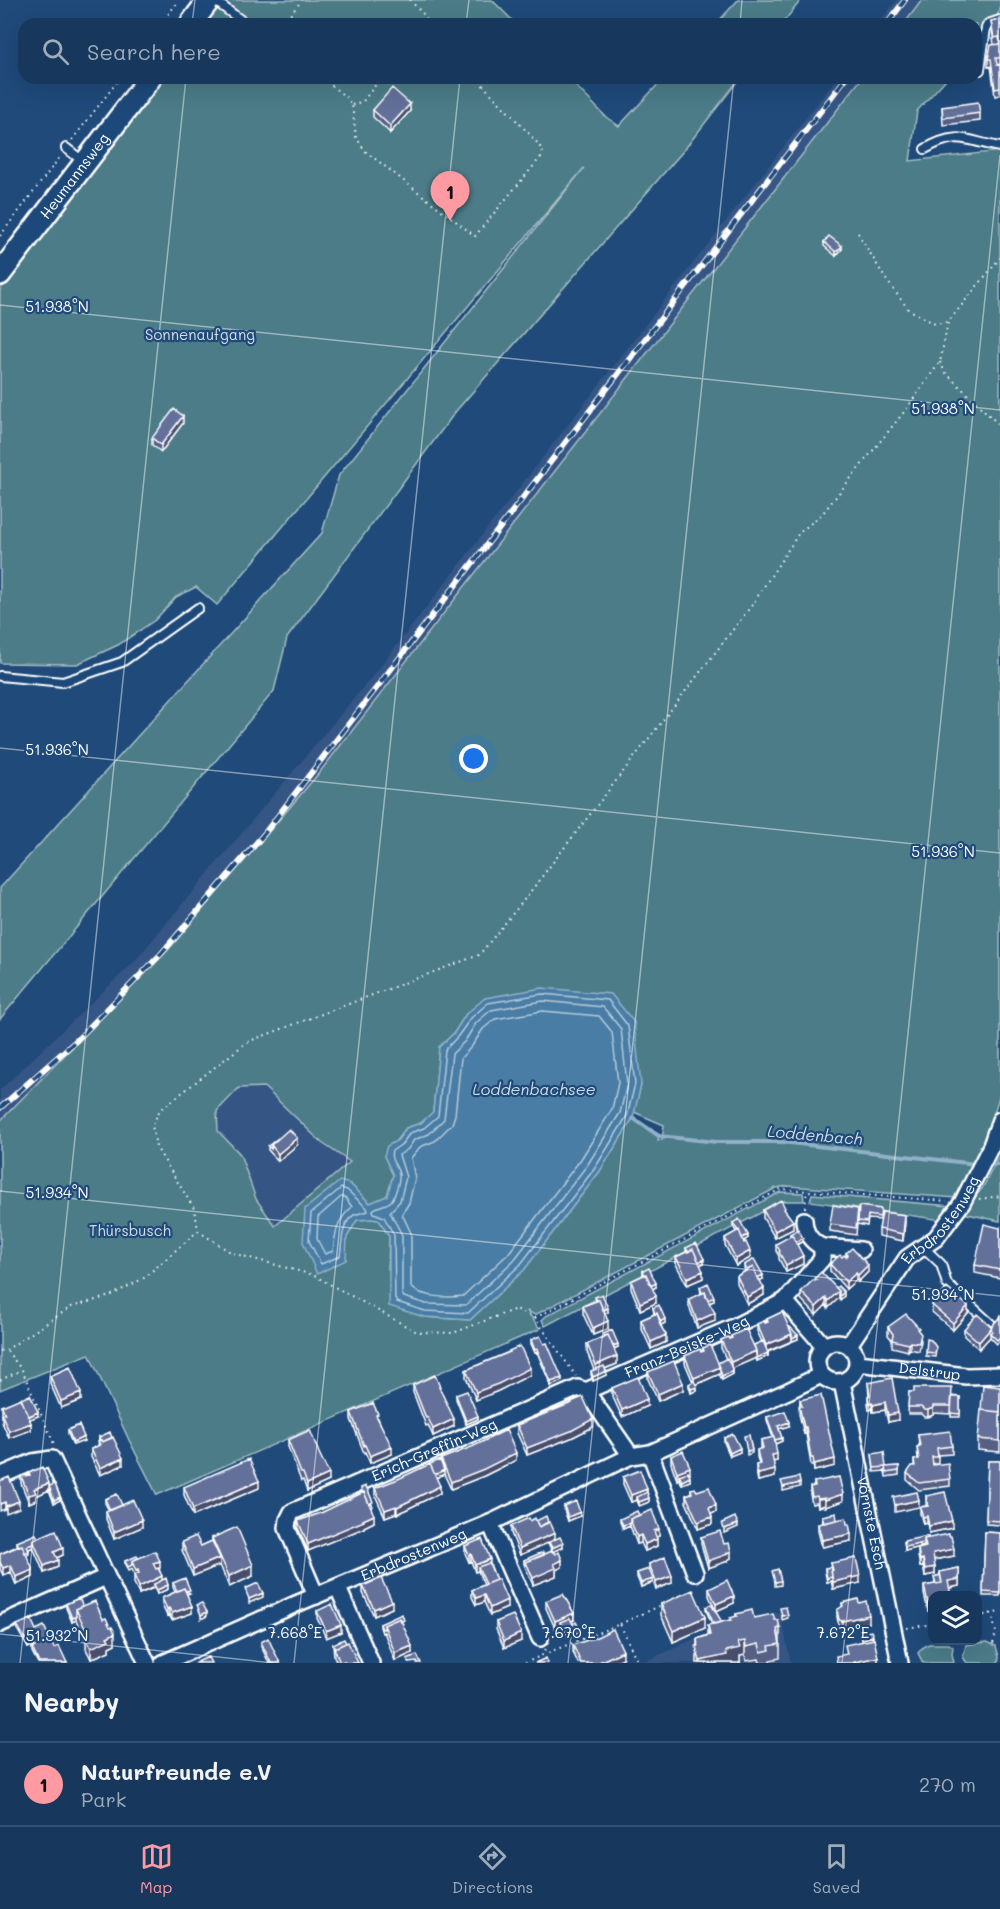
<!DOCTYPE html>
<meta charset="utf-8">
<style>
:root{--surface:#17385c;--page:#244365;--text:#f1f3f6;--muted:#9eacbb;--line:#365272;--accent:#ff9aa2}
body{margin:0;font-family:Mali,sans-serif;background:var(--page);color:var(--text)}
.controls{position:absolute;right:18px;bottom:18px;display:grid;overflow:hidden;border-radius:12px;box-shadow:0 6px 24px #0002}
.controls button{width:54px;height:54px;display:grid;place-items:center;padding:0;border:0;border-bottom:2px solid var(--line);background:var(--surface);color:var(--text);font:30px sans-serif}
.you{position:absolute;left:474px;top:759px;width:21px;height:21px;margin:-15px;border:4px solid #fff;border-radius:50%;background:#1a73e8;box-shadow:0 0 0 9px #1a73e833}
.badge{display:grid;place-items:center;width:39px;height:39px;border-radius:50%;background:var(--accent);color:#111;font-size:20px;font-weight:700}
.pin{position:absolute;translate:-50% -50px;filter:drop-shadow(0 2px 3px #0008)}
.pin::after{content:'';position:absolute;top:32px;width:21px;height:18px;background:inherit;clip-path:polygon(0 0,100% 0,50% 100%)}
.list{margin:0;padding:0;list-style:none}
h2{display:flex;justify-content:space-between;align-items:center;height:78px;margin:0;padding:0 24px;font-size:26px}
h2 small{font-size:20px;font-weight:400;color:var(--muted)}
.list li{display:grid;grid-template-columns:39px 1fr auto;gap:18px;align-items:center;box-sizing:border-box;height:84px;padding:0 24px;border-top:2px solid var(--line)}
.list b{display:block;font-size:22px;white-space:nowrap}
.list p{margin:0;font-size:20px;white-space:nowrap;color:var(--muted)}
.list em{font-size:20px;font-style:normal;color:var(--muted)}
.icon{flex:none;width:33px;height:33px;fill:none;stroke:currentColor;stroke-width:2;stroke-linecap:round;stroke-linejoin:round}
.map{position:relative;flex:none;width:1000px;height:1663px;overflow:hidden}
.search{position:absolute;background:var(--surface);box-shadow:0 6px 24px #0002;left:18px;right:18px;top:18px;height:66px;display:flex;align-items:center;gap:15px;box-sizing:border-box;padding:0 21px;border-radius:18px;color:var(--muted);font-size:22px}
.sheet{height:162px;background:var(--surface)}
nav{display:flex;justify-content:space-around;align-items:center;box-sizing:border-box;height:84px;border-top:2px solid var(--line);background:var(--surface);font-size:16px;color:var(--muted)}
nav a{display:grid;justify-items:center;gap:3px}
nav .on{color:var(--accent)}
.map>svg:first-child{display:block}
.built{fill:#345584}
.green{fill:#4c7c88;stroke:#a6bec4;stroke-width:1.5;fill-rule:evenodd}
.water{fill:#487da5;stroke:#91b1c9;stroke-width:1.5}
.lines{fill:none;stroke-linecap:round;stroke-linejoin:round}
.shore{stroke:#b6cbdb;stroke-width:1.5}
.stream{stroke:#91b1c9;stroke-width:4}
.lane-casing{stroke:#fff;stroke-width:12}
.street-casing{stroke:#fff;stroke-width:20}
.secondary-casing{stroke:#fff;stroke-width:26}
.path{stroke:#fff;stroke-width:2;stroke-dasharray:1.5 4.5;stroke-linecap:butt}
.lane{stroke:#1f4a7a;stroke-width:8}
.street{stroke:#1f4a7a;stroke-width:15}
.secondary{stroke:#1f4a7a;stroke-width:21}
.rail-casing{stroke:#fff;stroke-width:6}
.rail{stroke:#1f4a7a;stroke-width:4;stroke-dasharray:11;stroke-linecap:butt}
.wall{fill:#565f84;stroke:#fff;stroke-width:1.5}
.shaded-wall{fill:#464e6c;stroke:#fff;stroke-width:1.5}
.building{fill:#646f9a;stroke:#fff;stroke-width:1.5}
.ticks{fill:none;stroke:#fff;stroke-width:1.5;stroke-opacity:0.45}
.labels{text-anchor:middle;stroke-width:4.5;stroke-linejoin:round;paint-order:stroke}
.street-label{font-size:15px;fill:#fff;stroke:#1f4a7a}
.park-label{font-size:15px;fill:#d2dee1;stroke:#1f4a7a}
.water-label{font-size:16px;font-style:italic;fill:#d1dee8;stroke:#1f4a7a}
.ticks-label{font-size:15px;text-anchor:middle;fill:#fff;stroke:#1f4a7a;stroke-width:4.5;stroke-linejoin:round;paint-order:stroke}
</style>
<div class="map">
<svg width="1000" height="1663" viewBox="0 0 1000 1663">
<rect width="100%" height="100%" fill="#1f4a7a"/>
<filter id="ink" filterUnits="userSpaceOnUse"><feTurbulence type="fractalNoise" baseFrequency=".0167" numOctaves="2"/><feDisplacementMap in="SourceGraphic" scale="12" xChannelSelector="R" yChannelSelector="G"/><feConvolveMatrix kernelMatrix="1 2 1 2 8 2 1 2 1" color-interpolation-filters="sRGB"/></filter>
<g filter="url(#ink)">
<path class="built" d="M 897,0 L 922,0 L 904,24 L 878,24 Z
M 837,78 L 862,78 L 319,773 L 169,949 L 0,1121 L 0,1090 L 134,962 L 376,672 Z
M 264,1087 L 322,1143 L 350,1162 L 275,1226 L 256,1199 L 240,1155 L 218,1131 L 217,1111 L 239,1088 Z
M 780,1612 L 791,1663 L 647,1663 L 646,1661 L 731,1622 Z"/>
<path class="green" d="M 218,0 L 492,0 L 516,24 L 200,24 Z
M 738,0 L 801,0 L 782,24 L 716,24 Z
M 922,0 L 1000,0 L 1000,11 L 976,45 L 976,24 L 904,24 Z
M 160,78 L 568,78 L 606,117 L 619,126 L 664,78 L 740,78 L 684,150 L 456,411 L 287,638 L 274,691 L 0,1019 L 0,888 L 322,533 L 339,475 L 584,168 L 217,605 L 196,587 L 176,597 L 155,620 L 118,645 L 77,664 L 0,663 L 0,290 Z
M 862,78 L 947,78 L 917,111 L 910,161 L 1000,151 L 1000,1093 L 987,1138 L 957,1198 L 788,1186 L 776,1188 L 535,1315 L 527,1311 L 540,1329 L 157,1495 L 129,1440 L 89,1354 L 0,1390 L 0,1121 L 169,949 L 319,773 ZM 466,1014 L 641,1085 L 634,1112 L 664,1125 L 662,1140 L 658,1140 L 659,1136 L 633,1118 L 600,1171 L 524,1270 L 470,1320 L 424,1317 L 388,1269 L 389,1236 L 379,1220 L 371,1219 L 357,1220 L 347,1237 L 350,1184 L 370,1203 L 387,1196 L 393,1175 L 384,1156 L 406,1128 L 421,1123 L 433,1112 L 439,1047 L 454,1033 ZM 264,1087 L 322,1143 L 350,1162 L 275,1226 L 256,1199 L 240,1154 L 218,1131 L 217,1111 L 239,1088 Z
M 1000,1154 L 1000,1221 L 963,1213 L 983,1187 Z
M 780,1192 L 803,1193 L 804,1201 L 783,1201 L 545,1326 L 542,1320 L 546,1316 Z
M 812,1194 L 951,1206 L 942,1220 L 810,1201 Z
M 987,1642 L 996,1646 L 999,1657 L 998,1663 L 967,1663 L 963,1657 L 966,1645 Z
M 929,1644 L 949,1644 L 953,1647 L 952,1654 L 954,1663 L 923,1663 L 918,1653 L 922,1648 Z"/>
<path class="water" d="M 542,988 L 611,994 L 634,1022 L 641,1085 L 633,1118 L 600,1171 L 524,1270 L 470,1320 L 424,1317 L 389,1306 L 389,1236 L 379,1220 L 371,1219 L 357,1220 L 347,1237 L 346,1260 L 317,1274 L 303,1242 L 305,1209 L 340,1181 L 350,1184 L 370,1203 L 387,1196 L 393,1175 L 384,1156 L 387,1146 L 398,1140 L 406,1128 L 421,1123 L 433,1112 L 439,1047 L 454,1033 L 466,1014 L 485,998 Z"/>
<g class="lines">
<path class="shore" d="M 542,994 L 608,1000 L 628,1026 L 635,1084 L 627,1116 L 595,1168 L 520,1265 L 468,1313 L 425,1311 L 397,1302 L 395,1299 L 394,1235 L 384,1217 L 374,1213 L 373,1210 C 377,1206 384,1206 390,1202 C 395,1198 400,1180 399,1174 C 397,1165 389,1160 392,1151 L 402,1144 L 410,1133 L 424,1128 L 438,1116 L 445,1050 L 458,1036 L 471,1018 L 488,1003 Z
M 543,1001 L 603,1007 L 621,1029 L 627,1084 L 620,1113 L 588,1164 L 514,1260 L 466,1305 L 426,1304 L 404,1297 L 402,1294 L 402,1235 L 390,1212 L 400,1201 L 406,1177 L 399,1155 L 408,1149 L 414,1140 L 429,1134 L 444,1119 L 452,1054 L 465,1041 L 476,1023 L 491,1010 Z
M 543,1011 L 599,1016 L 612,1032 L 618,1083 L 612,1109 L 581,1159 L 508,1254 L 463,1296 C 448,1298 422,1298 411,1287 L 411,1233 L 402,1214 L 409,1203 L 415,1178 L 411,1158 L 420,1147 L 435,1141 L 452,1124 L 455,1115 L 461,1058 L 472,1046 L 483,1029 L 495,1019 Z
M 341,1188 L 347,1190 L 367,1208 L 368,1211 C 364,1213 358,1213 354,1215 C 341,1223 342,1244 340,1256 L 321,1264 L 309,1241 L 311,1213 Z
M 341,1197 L 345,1197 L 352,1207 C 337,1220 335,1233 333,1251 L 325,1254 L 317,1239 L 318,1217 Z"/>
<path class="stream" d="M 633,1118 L 659,1136 L 717,1142 L 781,1142 L 976,1164
M 987,1164 L 1000,1165"/>
<defs>
<path id="lane" d="M 214,0 L 246,24
M 980,70 L 986,28 L 988,24 L 1000,20
M 66,148 L 84,162
M 925,149 C 958,130 966,141 1000,147
M 0,676 L 63,682 L 122,662 L 198,608
M 923,1247 L 941,1264 L 947,1284 L 991,1324"/>
<g id="street">
<path d="M 822,1247 L 861,1250"/>
<path d="M 785,1301 L 822,1259 L 822,1247 C 810,1241 805,1233 804,1220"/>
<circle cx="837" cy="1362" r="20"/>
<path id="s1" d="M 849,1345 L 907,1258 L 936,1238 L 962,1203 L 991,1146 L 1000,1120"/>
<path id="s2" d="M 858,1363 L 966,1376 L 1000,1375"/>
<path id="s3" d="M 842,1382 L 900,1663"/>
<path id="s4" d="M 586,1391 L 734,1327 L 785,1301 L 824,1346"/>
<path d="M 650,1453 L 695,1573"/>
<path d="M 0,1476 L 33,1462 L 52,1459 L 147,1663"/>
<path d="M 490,1523 L 540,1638"/>
<path d="M 338,1588 L 371,1663"/>
<path id="s5" d="M 316,1596 L 287,1528 L 288,1520 L 292,1512 L 578,1388 L 586,1391 L 631,1456"/>
<path d="M 0,1624 L 106,1577"/>
<path id="s6" d="M 163,1663 L 296,1604 L 490,1523 L 631,1456 L 650,1453 L 788,1391 L 821,1375"/>
</g>
<g id="secondary">
<path d="M 191,24 L 209,0"/>
<path id="s7" d="M 0,274 L 150,78"/>
</g>
</defs>
<use href="#lane" class="lane-casing"/>
<use href="#street" class="street-casing"/>
<use href="#secondary" class="secondary-casing"/>
<path class="path" d="M 410,0 L 424,15 L 428,24
M 161,24 L 179,0
M 283,24 L 302,0
M 322,78 L 347,98 L 352,105 L 356,137 L 365,151 L 475,236 L 541,157 L 543,151 L 535,140 L 476,78
M 352,105 L 363,101 L 381,78
M 72,140 L 120,78
M 858,233 L 885,278 L 908,309 L 935,324 L 948,322
M 0,236 L 60,157
M 940,362 L 945,372 L 1000,426
M 979,1199 L 1000,1196
M 805,1208 L 807,1190
M 198,1231 L 232,1253 L 313,1275 L 417,1332 L 453,1333 L 516,1309 L 535,1318 L 576,1376
M 535,1318 L 781,1189 L 947,1201
M 0,1351 L 6,1350 L 71,1307 L 110,1296 L 144,1278 L 198,1231 L 195,1210 L 156,1147 L 152,1125 L 160,1110 L 247,1042 L 479,955 L 520,905 L 752,605 L 799,533 L 822,514 L 904,412 L 940,362 L 948,322 L 1000,258
M 7,1351 L 22,1370 L 54,1444
M 0,1380 L 22,1370
M 991,1613 L 996,1632 L 993,1644
M 978,1616 L 1000,1612
M 620,1624 L 664,1604
M 907,1628 L 932,1624
M 545,1649 L 547,1653 L 620,1624 L 638,1663
M 525,1663 L 547,1653"/>
<use href="#lane" class="lane"/>
<use href="#street" class="street"/>
<use href="#secondary" class="secondary"/>
<defs>
<path id="rail" d="M 887,24 L 905,0
M 0,1108 L 78,1039 L 161,954 L 264,834 L 846,78"/>
</defs>
<use href="#rail" class="rail-casing"/>
<use href="#rail" class="rail"/>
</g>
<path class="wall" d="M 1000,19 L 1000,95 L 995,96 L 991,66 L 988,67 L 988,59 L 994,45 L 991,21 Z
M 942,107 L 980,113 L 980,121 L 943,125 Z
M 373,110 L 410,111 L 390,133 L 373,117 Z
M 824,242 L 842,249 L 836,256 L 824,246 Z
M 183,423 L 161,452 L 152,445 L 152,438 Z
M 297,1145 L 278,1161 L 268,1150 L 268,1146 Z
M 763,1210 L 785,1211 L 793,1229 L 775,1238 L 763,1218 Z
M 881,1213 L 880,1220 L 868,1219 L 867,1226 L 857,1224 L 856,1235 L 830,1231 L 830,1224 Z
M 905,1222 L 903,1241 L 879,1236 L 879,1229 Z
M 733,1223 L 748,1238 L 744,1241 L 750,1258 L 736,1266 L 725,1245 L 725,1238 L 736,1232 L 733,1226 Z
M 1000,1228 L 1000,1278 L 975,1273 L 975,1265 Z
M 790,1234 L 803,1241 L 797,1245 L 803,1264 L 786,1272 L 779,1259 L 779,1256 L 776,1251 L 776,1244 L 790,1237 Z
M 686,1248 L 704,1263 L 700,1265 L 703,1278 L 687,1285 L 676,1264 L 676,1257 L 686,1252 Z
M 846,1253 L 868,1272 L 858,1282 L 856,1280 L 846,1289 L 830,1271 L 830,1264 L 842,1257 L 846,1257 Z
M 744,1265 L 763,1279 L 760,1280 L 764,1295 L 747,1304 L 737,1283 L 737,1276 L 745,1271 L 744,1268 Z
M 643,1271 L 656,1287 L 652,1289 L 656,1303 L 640,1310 L 631,1288 L 631,1281 L 643,1276 Z
M 815,1278 L 836,1288 L 844,1296 L 840,1300 L 839,1298 L 828,1308 L 826,1305 L 816,1315 L 801,1299 L 801,1292 L 815,1281 Z
M 700,1287 L 714,1301 L 709,1303 L 715,1321 L 697,1328 L 689,1306 L 689,1299 L 701,1294 Z
M 595,1297 L 608,1312 L 605,1313 L 608,1329 L 593,1335 L 583,1314 L 583,1306 L 596,1301 Z
M 932,1305 L 968,1313 L 953,1330 L 932,1312 Z
M 653,1308 L 665,1323 L 661,1325 L 666,1342 L 651,1349 L 641,1327 L 641,1320 L 654,1314 Z
M 1000,1317 L 1000,1340 L 997,1344 L 990,1337 L 979,1349 L 964,1336 L 964,1329 L 991,1327 Z
M 767,1319 L 789,1327 L 798,1339 L 768,1352 L 768,1356 L 757,1361 L 756,1358 L 732,1368 L 733,1374 L 722,1380 L 719,1374 L 696,1385 L 697,1390 L 691,1393 L 689,1387 L 689,1384 L 693,1382 L 685,1363 L 685,1356 L 703,1351 L 703,1348 L 718,1363 L 726,1359 L 721,1348 L 721,1340 L 729,1339 L 731,1339 L 731,1336 L 754,1345 L 762,1342 L 757,1331 L 757,1324 L 767,1322 Z
M 888,1327 L 919,1332 L 921,1341 L 919,1351 L 910,1349 L 908,1351 L 892,1347 L 892,1340 L 888,1335 Z
M 603,1334 L 618,1347 L 614,1349 L 617,1364 L 605,1369 L 606,1375 L 593,1381 L 591,1375 L 591,1371 L 594,1370 L 587,1352 L 587,1344 L 603,1337 Z
M 531,1340 L 562,1381 L 551,1386 L 537,1352 L 535,1353 L 531,1344 Z
M 936,1350 L 935,1357 L 926,1356 L 926,1352 Z
M 509,1352 L 530,1375 L 498,1391 L 476,1400 L 466,1377 L 466,1370 Z
M 648,1372 L 683,1390 L 658,1401 L 648,1379 Z
M 50,1376 L 81,1400 L 61,1408 L 50,1383 Z
M 868,1383 L 898,1420 L 888,1422 L 885,1410 L 873,1412 L 872,1409 L 869,1410 L 868,1403 L 868,1396 L 869,1396 Z
M 413,1385 L 440,1390 L 454,1426 L 433,1436 L 428,1425 L 426,1426 L 413,1392 Z
M 1000,1387 L 1000,1452 L 978,1450 L 978,1439 Z
M 612,1388 L 647,1406 L 622,1417 L 612,1395 Z
M 909,1392 L 960,1397 L 960,1417 L 951,1417 L 951,1414 L 933,1413 L 933,1415 L 928,1417 L 924,1417 L 921,1414 L 908,1414 Z
M 456,1395 L 478,1419 L 466,1424 L 456,1399 Z
M 800,1400 L 835,1466 L 814,1471 L 813,1465 L 811,1465 L 806,1434 L 804,1434 L 799,1414 Z
M 571,1402 L 593,1427 L 571,1438 L 527,1455 L 517,1433 L 517,1425 L 571,1403 Z
M 2,1406 L 38,1416 L 30,1419 L 31,1430 L 9,1438 L 2,1422 Z
M 351,1412 L 378,1418 L 392,1454 L 370,1463 L 365,1452 L 364,1453 L 351,1419 Z
M 767,1417 L 789,1426 L 779,1429 L 782,1441 L 775,1444 L 777,1461 L 773,1462 L 775,1477 L 758,1481 L 756,1472 L 756,1465 L 759,1464 L 757,1457 L 757,1450 L 761,1449 L 761,1440 L 773,1438 L 767,1420 Z
M 68,1430 L 84,1441 L 73,1445 L 68,1434 Z
M 918,1435 L 952,1446 L 952,1454 L 938,1455 L 938,1464 L 933,1464 L 950,1479 L 950,1486 L 919,1490 L 907,1480 L 907,1473 L 914,1466 L 914,1460 L 918,1459 L 917,1447 L 919,1446 Z
M 99,1437 L 123,1465 L 100,1475 L 91,1457 L 91,1449 L 98,1446 Z
M 724,1438 L 740,1452 L 730,1456 L 724,1442 Z
M 288,1440 L 329,1481 L 307,1491 L 303,1480 L 301,1481 L 288,1447 Z
M 872,1454 L 886,1467 L 899,1466 L 899,1475 L 886,1477 L 885,1471 L 874,1472 Z
M 671,1456 L 690,1474 L 689,1475 L 690,1481 L 682,1484 L 679,1479 L 677,1480 L 671,1463 Z
M 441,1459 L 516,1460 L 484,1476 L 451,1489 L 444,1474 L 436,1478 L 440,1493 L 397,1514 L 396,1513 L 385,1517 L 375,1495 L 375,1488 L 441,1463 Z
M 988,1461 L 1000,1461 L 1000,1525 L 986,1524 Z
M 29,1473 L 49,1490 L 36,1496 L 36,1500 L 29,1503 L 21,1483 L 21,1476 L 29,1475 Z
M 623,1477 L 647,1492 L 649,1502 L 639,1506 L 637,1500 L 631,1502 L 623,1484 Z
M 814,1482 L 843,1501 L 825,1507 L 825,1505 L 818,1507 L 817,1503 L 812,1504 L 810,1494 L 810,1487 L 814,1486 Z
M 49,1486 L 60,1500 L 54,1503 L 49,1490 Z
M 184,1487 L 259,1488 L 193,1516 L 184,1495 Z
M 361,1488 L 373,1506 L 371,1507 L 374,1522 L 364,1527 L 364,1528 L 308,1551 L 298,1528 L 298,1521 L 321,1513 L 362,1494 Z
M 691,1489 L 697,1491 L 716,1512 L 711,1514 L 712,1524 L 698,1529 L 686,1502 L 686,1495 L 691,1493 Z
M 926,1496 L 952,1528 L 929,1533 L 927,1523 L 923,1524 L 920,1514 L 920,1507 L 926,1506 Z
M 105,1499 L 122,1505 L 142,1527 L 114,1539 L 106,1519 L 106,1512 L 109,1511 L 105,1503 Z
M 564,1506 L 580,1516 L 568,1521 L 564,1510 Z
M 639,1515 L 659,1536 L 656,1537 L 657,1546 L 645,1551 L 641,1543 L 637,1544 L 630,1526 L 623,1529 L 620,1522 L 620,1519 Z
M 822,1516 L 837,1520 L 851,1541 L 822,1547 L 818,1531 L 818,1524 L 823,1523 Z
M 530,1521 L 555,1539 L 563,1547 L 553,1551 L 562,1567 L 556,1570 L 556,1576 L 533,1585 L 524,1564 L 524,1560 L 544,1555 L 552,1551 L 549,1545 L 549,1542 L 520,1555 L 511,1533 L 511,1526 Z
M 985,1532 L 1000,1533 L 1000,1596 L 983,1596 Z
M 701,1537 L 724,1544 L 731,1558 L 728,1560 L 728,1561 L 708,1568 L 701,1544 Z
M 38,1538 L 63,1555 L 57,1558 L 58,1567 L 44,1573 L 33,1547 L 29,1549 L 29,1554 L 26,1556 L 33,1577 L 16,1585 L 11,1572 L 3,1575 L 0,1569 L 0,1554 L 17,1546 L 17,1542 Z
M 212,1538 L 253,1576 L 229,1587 L 220,1565 L 193,1576 L 182,1550 L 182,1542 L 201,1546 L 212,1541 Z
M 928,1538 L 954,1556 L 934,1560 L 935,1574 L 925,1576 L 923,1567 L 920,1567 L 918,1556 L 918,1549 L 924,1547 L 924,1546 L 905,1551 L 904,1541 Z
M 465,1546 L 490,1564 L 507,1608 L 490,1615 L 484,1602 L 476,1605 L 472,1597 L 472,1590 L 484,1585 L 478,1571 L 475,1572 L 471,1561 L 469,1562 L 465,1553 Z
M 138,1558 L 160,1568 L 159,1568 L 162,1580 L 168,1589 L 157,1594 L 154,1588 L 139,1594 L 134,1583 L 134,1575 L 132,1569 L 128,1571 L 125,1564 L 125,1561 Z
M 831,1563 L 860,1583 L 833,1589 L 831,1581 L 827,1582 L 825,1572 L 825,1568 L 831,1567 Z
M 649,1564 L 672,1583 L 656,1589 L 653,1582 L 641,1587 L 637,1577 L 637,1573 L 649,1569 Z
M 959,1568 L 959,1586 L 950,1588 L 933,1596 L 933,1610 L 928,1611 L 924,1594 L 924,1586 L 935,1584 L 934,1577 L 940,1575 L 940,1572 Z
M 173,1583 L 190,1593 L 187,1594 L 192,1613 L 172,1620 L 169,1615 L 167,1616 L 162,1605 L 162,1598 L 175,1592 L 173,1587 Z
M 363,1586 L 392,1608 L 374,1616 L 363,1593 Z
M 709,1589 L 734,1603 L 716,1611 L 709,1596 Z
M 546,1601 L 574,1620 L 571,1621 L 573,1624 L 579,1632 L 568,1637 L 566,1631 L 563,1632 L 560,1626 L 555,1628 L 546,1608 Z
M 842,1603 L 859,1603 L 869,1623 L 842,1629 L 839,1627 L 837,1617 L 837,1610 L 842,1607 Z
M 66,1604 L 83,1606 L 115,1644 L 109,1647 L 109,1651 L 91,1659 L 86,1649 L 86,1641 L 76,1620 L 72,1622 L 66,1608 Z
M 661,1604 L 705,1628 L 673,1642 L 661,1615 Z
M 706,1607 L 722,1622 L 730,1620 L 736,1617 L 736,1614 L 754,1618 L 775,1620 L 780,1628 L 780,1658 L 770,1660 L 770,1663 L 760,1663 L 759,1659 L 746,1661 L 745,1655 L 740,1656 L 740,1663 L 697,1663 L 697,1639 L 708,1635 L 708,1625 L 712,1624 L 706,1610 Z
M 317,1611 L 341,1632 L 326,1638 L 317,1618 Z
M 496,1622 L 521,1641 L 504,1648 L 496,1629 Z
M 380,1624 L 404,1624 L 402,1625 L 412,1653 L 395,1661 L 384,1632 L 382,1633 L 380,1627 Z
M 17,1625 L 36,1630 L 67,1663 L 38,1663 L 32,1652 L 32,1648 L 34,1647 L 33,1645 L 28,1648 L 17,1629 Z
M 261,1642 L 280,1663 L 269,1663 L 261,1646 Z
M 333,1644 L 358,1663 L 337,1663 L 334,1656 Z
M 573,1645 L 623,1658 L 613,1663 L 578,1663 L 573,1652 Z"/>
<path class="shaded-wall" d="M 410,104 L 410,111 L 390,133 L 390,126 Z
M 842,246 L 842,249 L 836,256 L 836,252 Z
M 183,416 L 183,423 L 161,452 L 161,445 Z
M 297,1138 L 297,1145 L 278,1161 L 278,1154 Z
M 905,1215 L 905,1222 L 903,1241 L 903,1234 Z
M 793,1221 L 793,1229 L 775,1238 L 775,1231 Z
M 748,1235 L 748,1238 L 742,1242 L 742,1238 Z
M 803,1238 L 803,1241 L 794,1246 L 794,1243 Z
M 750,1251 L 750,1258 L 736,1266 L 736,1259 Z
M 803,1256 L 803,1264 L 786,1272 L 786,1265 Z
M 704,1259 L 704,1263 L 697,1266 L 697,1262 Z
M 868,1265 L 868,1272 L 858,1282 L 858,1275 Z
M 703,1271 L 703,1278 L 687,1285 L 687,1278 Z
M 856,1273 L 856,1280 L 846,1289 L 846,1282 Z
M 763,1275 L 763,1279 L 757,1282 L 757,1278 Z
M 656,1283 L 656,1287 L 650,1290 L 650,1286 Z
M 764,1288 L 764,1295 L 747,1304 L 747,1297 Z
M 839,1291 L 839,1298 L 828,1308 L 828,1301 Z
M 844,1292 L 844,1296 L 840,1300 L 840,1296 Z
M 656,1296 L 656,1303 L 640,1310 L 640,1303 Z
M 714,1297 L 714,1301 L 707,1303 L 707,1300 Z
M 826,1298 L 826,1305 L 816,1315 L 816,1307 Z
M 968,1306 L 968,1313 L 953,1330 L 953,1323 Z
M 608,1308 L 608,1312 L 602,1314 L 602,1311 Z
M 715,1313 L 715,1321 L 697,1328 L 697,1321 Z
M 665,1319 L 665,1323 L 661,1325 L 659,1322 Z
M 608,1321 L 608,1329 L 593,1335 L 593,1328 Z
M 992,1327 L 992,1335 L 990,1333 L 990,1337 L 979,1349 L 979,1342 Z
M 792,1334 L 792,1341 L 766,1352 L 766,1345 Z
M 666,1335 L 666,1342 L 651,1349 L 651,1342 Z
M 798,1335 L 798,1339 L 792,1341 L 792,1338 Z
M 910,1342 L 910,1349 L 908,1351 L 908,1344 Z
M 618,1344 L 618,1347 L 611,1350 L 611,1346 Z
M 756,1351 L 756,1358 L 731,1369 L 731,1362 Z
M 768,1353 L 768,1356 L 757,1361 L 757,1358 Z
M 617,1356 L 617,1364 L 596,1372 L 596,1365 Z
M 720,1367 L 720,1374 L 694,1385 L 694,1378 Z
M 530,1368 L 530,1375 L 498,1391 L 476,1400 L 476,1392 Z
M 606,1371 L 606,1375 L 593,1381 L 593,1377 Z
M 733,1371 L 733,1374 L 722,1380 L 722,1376 Z
M 562,1378 L 562,1381 L 551,1386 L 551,1382 Z
M 683,1383 L 683,1390 L 658,1401 L 658,1394 Z
M 697,1387 L 697,1390 L 691,1393 L 691,1389 Z
M 81,1393 L 81,1400 L 61,1408 L 61,1401 Z
M 647,1399 L 647,1406 L 622,1417 L 622,1410 Z
M 872,1402 L 872,1409 L 869,1410 L 869,1403 Z
M 885,1402 L 885,1410 L 873,1412 L 873,1405 Z
M 933,1408 L 933,1415 L 928,1417 L 928,1410 Z
M 38,1412 L 38,1416 L 28,1420 L 28,1417 Z
M 898,1413 L 898,1420 L 888,1422 L 888,1415 Z
M 478,1416 L 478,1419 L 466,1424 L 466,1421 Z
M 454,1419 L 454,1426 L 433,1436 L 433,1429 Z
M 593,1419 L 593,1427 L 571,1438 L 527,1455 L 527,1448 Z
M 789,1422 L 789,1426 L 778,1429 L 778,1426 Z
M 31,1423 L 31,1430 L 9,1438 L 9,1431 Z
M 804,1427 L 806,1427 L 806,1434 L 804,1434 Z
M 84,1437 L 84,1441 L 73,1445 L 73,1442 Z
M 782,1438 L 782,1441 L 775,1444 L 775,1440 Z
M 392,1447 L 392,1454 L 370,1463 L 370,1456 Z
M 740,1448 L 740,1452 L 730,1456 L 730,1453 Z
M 752,1450 L 752,1453 L 747,1455 L 747,1451 Z
M 516,1453 L 516,1460 L 484,1476 L 451,1489 L 451,1482 Z
M 777,1454 L 777,1461 L 772,1462 L 772,1455 Z
M 123,1458 L 123,1465 L 100,1475 L 100,1468 Z
M 835,1459 L 835,1466 L 814,1471 L 814,1464 Z
M 690,1467 L 690,1474 L 681,1478 L 679,1475 L 679,1479 L 677,1480 L 677,1472 Z
M 444,1470 L 444,1474 L 433,1479 L 433,1475 Z
M 775,1470 L 775,1477 L 758,1481 L 758,1474 Z
M 329,1474 L 329,1481 L 307,1491 L 307,1484 Z
M 690,1477 L 690,1481 L 682,1484 L 682,1481 Z
M 259,1481 L 259,1488 L 193,1516 L 193,1509 Z
M 49,1483 L 49,1490 L 36,1496 L 36,1500 L 29,1503 L 29,1495 L 34,1489 Z
M 800,1483 L 800,1487 L 783,1491 L 783,1487 Z
M 440,1486 L 440,1493 L 397,1514 L 397,1507 Z
M 647,1489 L 647,1496 L 637,1497 L 637,1500 L 631,1502 L 631,1495 Z
M 843,1494 L 843,1501 L 825,1507 L 825,1500 Z
M 60,1497 L 60,1500 L 54,1503 L 54,1500 Z
M 649,1498 L 649,1502 L 639,1506 L 639,1502 Z
M 825,1498 L 825,1505 L 818,1507 L 818,1499 Z
M 919,1500 L 919,1507 L 895,1512 L 895,1505 Z
M 19,1501 L 19,1508 L 6,1513 L 6,1506 Z
M 5,1502 L 5,1509 L 0,1511 L 0,1504 Z
M 716,1505 L 716,1512 L 709,1515 L 709,1508 Z
M 396,1506 L 396,1513 L 385,1517 L 385,1510 Z
M 580,1512 L 580,1516 L 568,1521 L 568,1517 Z
M 374,1515 L 374,1522 L 364,1527 L 364,1528 L 308,1551 L 308,1544 Z
M 927,1516 L 927,1523 L 923,1524 L 923,1517 Z
M 712,1517 L 712,1524 L 698,1529 L 698,1522 Z
M 142,1520 L 142,1527 L 114,1539 L 114,1532 Z
M 952,1521 L 952,1528 L 929,1533 L 929,1526 Z
M 630,1523 L 630,1526 L 623,1529 L 623,1525 Z
M 738,1524 L 738,1527 L 724,1533 L 724,1529 Z
M 659,1529 L 659,1536 L 654,1538 L 654,1531 Z
M 555,1533 L 555,1540 L 520,1555 L 520,1548 Z
M 851,1534 L 851,1541 L 822,1547 L 822,1540 Z
M 641,1535 L 641,1543 L 637,1544 L 637,1537 Z
M 657,1539 L 657,1546 L 645,1551 L 645,1544 Z
M 563,1543 L 563,1547 L 552,1552 L 552,1548 Z
M 924,1543 L 924,1546 L 905,1551 L 905,1547 Z
M 33,1544 L 33,1547 L 27,1550 L 27,1546 Z
M 63,1548 L 63,1555 L 54,1559 L 54,1552 Z
M 954,1549 L 954,1556 L 933,1560 L 933,1553 Z
M 731,1551 L 731,1558 L 728,1560 L 728,1561 L 708,1568 L 708,1561 Z
M 471,1554 L 471,1561 L 469,1562 L 469,1555 Z
M 220,1558 L 220,1565 L 193,1576 L 193,1569 Z
M 490,1559 L 490,1566 L 478,1567 L 478,1571 L 475,1572 L 475,1565 Z
M 923,1559 L 923,1567 L 920,1567 L 920,1560 Z
M 58,1560 L 58,1567 L 44,1573 L 44,1566 Z
M 562,1560 L 562,1567 L 556,1570 L 556,1576 L 533,1585 L 533,1578 L 554,1564 Z
M 160,1561 L 160,1568 L 153,1571 L 153,1563 Z
M 11,1565 L 11,1572 L 3,1575 L 3,1568 Z
M 253,1565 L 253,1576 L 229,1587 L 229,1576 Z
M 935,1567 L 935,1574 L 925,1576 L 925,1569 Z
M 33,1570 L 33,1577 L 16,1585 L 16,1577 Z
M 162,1576 L 162,1584 L 154,1584 L 154,1587 L 139,1594 L 139,1587 Z
M 672,1576 L 672,1583 L 656,1589 L 656,1582 Z
M 860,1576 L 860,1583 L 833,1589 L 833,1582 Z
M 832,1577 L 832,1581 L 827,1582 L 827,1578 Z
M 653,1579 L 653,1582 L 641,1587 L 641,1583 Z
M 959,1579 L 959,1586 L 948,1588 L 948,1581 Z
M 781,1581 L 781,1585 L 775,1586 L 775,1582 Z
M 168,1585 L 168,1589 L 157,1594 L 157,1590 Z
M 263,1593 L 263,1597 L 249,1603 L 249,1599 Z
M 484,1595 L 484,1602 L 476,1605 L 476,1598 Z
M 734,1596 L 734,1603 L 716,1611 L 716,1604 Z
M 507,1600 L 507,1608 L 490,1615 L 490,1608 Z
M 392,1601 L 392,1608 L 374,1616 L 374,1609 Z
M 933,1602 L 933,1610 L 928,1611 L 928,1603 Z
M 192,1606 L 192,1613 L 172,1620 L 172,1613 Z
M 169,1608 L 169,1615 L 167,1616 L 167,1609 Z
M 207,1612 L 207,1616 L 201,1619 L 201,1615 Z
M 574,1613 L 574,1620 L 561,1625 L 560,1622 L 560,1626 L 555,1628 L 555,1621 Z
M 788,1615 L 788,1618 L 782,1620 L 782,1616 Z
M 869,1615 L 869,1623 L 842,1629 L 842,1621 Z
M 76,1617 L 76,1620 L 72,1622 L 72,1618 Z
M 705,1617 L 705,1628 L 673,1642 L 673,1631 Z
M 341,1625 L 341,1632 L 326,1638 L 326,1631 Z
M 579,1628 L 579,1632 L 568,1637 L 568,1633 Z
M 115,1633 L 115,1644 L 109,1647 L 109,1651 L 91,1659 L 91,1648 L 107,1637 Z
M 521,1633 L 521,1641 L 504,1648 L 504,1641 Z
M 873,1636 L 873,1640 L 862,1642 L 862,1639 Z
M 745,1641 L 745,1655 L 740,1656 L 740,1663 L 700,1663 L 700,1661 L 726,1651 L 738,1642 Z
M 33,1642 L 33,1645 L 28,1648 L 28,1644 Z
M 412,1646 L 412,1653 L 395,1661 L 395,1653 Z
M 623,1651 L 623,1658 L 613,1663 L 597,1663 Z
M 878,1657 L 878,1663 L 854,1663 L 854,1662 Z"/>
<path class="building" d="M 1000,19 L 1000,58 L 996,58 L 997,65 L 1000,64 L 1000,88 L 995,89 L 991,59 L 988,59 L 991,45 L 1000,44 L 999,37 L 994,38 L 991,21 Z
M 392,88 L 410,104 L 390,126 L 373,110 Z
M 978,102 L 980,113 L 943,118 L 942,107 Z
M 829,236 L 842,246 L 836,252 L 824,242 Z
M 174,409 L 183,416 L 161,445 L 152,438 Z
M 289,1129 L 297,1138 L 278,1154 L 271,1145 Z
M 278,1138 L 271,1145 L 271,1149 L 268,1146 Z
M 781,1200 L 785,1208 L 784,1209 L 793,1221 L 775,1231 L 763,1210 Z
M 833,1205 L 858,1209 L 856,1228 L 830,1224 Z
M 859,1206 L 881,1209 L 880,1217 L 868,1215 L 867,1222 L 858,1221 Z
M 882,1212 L 905,1215 L 903,1234 L 879,1229 Z
M 739,1219 L 748,1235 L 742,1238 L 739,1230 L 738,1231 L 733,1223 Z
M 984,1224 L 1000,1228 L 1000,1270 L 975,1265 Z
M 798,1229 L 803,1238 L 796,1242 L 792,1235 L 791,1236 L 790,1234 Z
M 739,1230 L 744,1243 L 746,1242 L 750,1251 L 736,1259 L 725,1238 Z
M 792,1235 L 803,1256 L 786,1265 L 779,1252 L 780,1251 L 776,1244 Z
M 696,1243 L 704,1259 L 699,1262 L 693,1249 L 688,1252 L 686,1248 Z
M 852,1248 L 868,1265 L 858,1275 L 856,1273 L 846,1282 L 830,1264 L 840,1255 L 842,1257 L 844,1255 L 846,1257 L 848,1255 L 846,1253 Z
M 693,1249 L 703,1271 L 687,1278 L 676,1257 Z
M 754,1259 L 763,1275 L 757,1278 L 753,1267 L 747,1270 L 744,1265 Z
M 753,1267 L 758,1280 L 759,1279 L 764,1288 L 747,1297 L 737,1276 Z
M 649,1268 L 656,1283 L 651,1286 L 646,1274 L 645,1275 L 643,1271 Z
M 821,1272 L 839,1291 L 828,1301 L 826,1298 L 816,1307 L 801,1292 L 813,1280 L 815,1281 L 817,1280 L 815,1278 Z
M 646,1274 L 656,1296 L 640,1303 L 631,1281 Z
M 708,1283 L 714,1297 L 708,1300 L 705,1292 L 702,1293 L 700,1287 Z
M 838,1286 L 844,1292 L 840,1296 L 839,1295 L 839,1291 L 836,1288 Z
M 947,1288 L 968,1306 L 953,1323 L 932,1305 Z
M 705,1292 L 706,1297 L 715,1313 L 697,1321 L 689,1299 Z
M 602,1294 L 608,1308 L 603,1310 L 599,1300 L 597,1300 L 595,1297 Z
M 599,1300 L 608,1321 L 593,1328 L 583,1306 Z
M 659,1305 L 665,1319 L 660,1322 L 657,1313 L 655,1314 L 653,1308 Z
M 782,1312 L 792,1334 L 766,1345 L 757,1324 L 764,1321 L 765,1323 L 768,1322 L 767,1319 Z
M 657,1313 L 661,1322 L 659,1323 L 666,1335 L 651,1342 L 641,1320 Z
M 906,1314 L 919,1328 L 917,1329 L 921,1334 L 919,1343 L 910,1342 L 908,1344 L 892,1340 L 893,1334 L 888,1327 Z
M 977,1314 L 992,1327 L 979,1342 L 964,1329 Z
M 1000,1317 L 1000,1337 L 997,1340 L 990,1333 L 992,1331 L 991,1327 Z
M 789,1327 L 790,1327 L 798,1335 L 792,1338 L 792,1334 Z
M 746,1329 L 756,1351 L 731,1362 L 721,1340 L 728,1337 L 729,1339 L 732,1338 L 731,1336 Z
M 612,1330 L 618,1344 L 613,1346 L 608,1335 L 604,1336 L 603,1334 Z
M 608,1335 L 617,1356 L 596,1365 L 587,1344 Z
M 540,1336 L 544,1344 L 547,1343 L 562,1378 L 551,1382 L 537,1349 L 535,1350 L 531,1340 Z
M 927,1339 L 931,1340 L 936,1347 L 935,1353 L 926,1352 Z
M 763,1341 L 768,1353 L 757,1358 L 756,1351 L 754,1345 Z
M 710,1345 L 720,1367 L 694,1378 L 685,1356 L 700,1349 L 701,1352 L 704,1351 L 703,1348 Z
M 520,1346 L 530,1368 L 498,1384 L 476,1392 L 466,1370 L 510,1352 L 509,1351 Z
M 727,1358 L 733,1371 L 722,1376 L 718,1363 Z
M 674,1361 L 683,1383 L 658,1394 L 648,1372 Z
M 604,1366 L 606,1371 L 593,1377 L 591,1371 Z
M 70,1367 L 81,1393 L 61,1401 L 50,1376 Z
M 435,1375 L 440,1387 L 439,1387 L 454,1419 L 433,1429 L 428,1418 L 426,1418 L 413,1385 Z
M 638,1377 L 647,1399 L 622,1410 L 612,1388 Z
M 892,1378 L 898,1413 L 888,1415 L 885,1402 L 873,1405 L 872,1402 L 869,1403 L 868,1396 L 870,1395 L 868,1383 Z
M 694,1381 L 697,1387 L 691,1389 L 689,1384 Z
M 983,1385 L 1000,1387 L 1000,1412 L 981,1410 Z
M 914,1388 L 952,1388 L 951,1406 L 933,1406 L 933,1408 L 928,1410 L 924,1410 L 921,1407 L 908,1407 L 909,1392 L 914,1392 Z
M 467,1391 L 478,1416 L 466,1421 L 456,1395 Z
M 30,1395 L 38,1412 L 29,1416 L 21,1399 Z
M 821,1395 L 835,1459 L 814,1464 L 813,1458 L 811,1458 L 806,1427 L 804,1427 L 799,1406 L 802,1406 L 800,1400 Z
M 583,1397 L 593,1419 L 571,1431 L 527,1448 L 517,1425 L 572,1403 L 571,1402 Z
M 952,1397 L 960,1397 L 960,1414 L 951,1413 Z
M 21,1398 L 31,1423 L 9,1431 L 2,1415 L 5,1414 L 2,1406 Z
M 373,1403 L 378,1414 L 376,1415 L 392,1447 L 370,1456 L 365,1445 L 364,1446 L 351,1412 Z
M 981,1410 L 1000,1412 L 1000,1441 L 978,1439 Z
M 785,1411 L 789,1422 L 778,1426 L 782,1438 L 775,1440 L 767,1417 Z
M 79,1425 L 84,1437 L 73,1442 L 68,1430 Z
M 310,1430 L 319,1453 L 329,1474 L 307,1484 L 303,1473 L 301,1473 L 288,1440 Z
M 506,1430 L 516,1453 L 484,1469 L 451,1482 L 441,1459 L 474,1446 Z
M 950,1431 L 952,1446 L 937,1448 L 938,1457 L 932,1457 L 933,1465 L 948,1463 L 950,1479 L 919,1483 L 907,1473 L 912,1466 L 915,1466 L 914,1460 L 919,1459 L 917,1447 L 920,1446 L 918,1435 Z
M 110,1432 L 112,1438 L 102,1442 L 101,1440 L 100,1440 L 99,1437 Z
M 733,1434 L 740,1448 L 730,1453 L 724,1438 Z
M 749,1435 L 752,1450 L 747,1451 L 744,1436 Z
M 113,1437 L 123,1458 L 100,1468 L 91,1449 L 100,1445 L 98,1441 L 101,1440 L 102,1442 Z
M 774,1437 L 777,1454 L 772,1455 L 775,1470 L 758,1474 L 756,1465 L 760,1464 L 757,1450 L 763,1448 L 761,1440 Z
M 683,1451 L 690,1467 L 677,1472 L 671,1456 Z
M 884,1452 L 886,1467 L 874,1468 L 872,1454 Z
M 249,1459 L 259,1481 L 193,1509 L 184,1487 Z
M 440,1460 L 444,1470 L 435,1475 L 430,1464 Z
M 988,1461 L 1000,1461 L 1000,1521 L 986,1520 Z
M 430,1464 L 440,1486 L 397,1507 L 396,1506 L 385,1510 L 375,1488 L 398,1479 Z
M 899,1466 L 899,1471 L 886,1473 L 885,1467 Z
M 42,1467 L 49,1483 L 34,1489 L 36,1493 L 29,1495 L 21,1476 L 30,1475 L 29,1473 Z
M 640,1470 L 647,1489 L 631,1495 L 623,1477 Z
M 688,1472 L 690,1477 L 682,1481 L 679,1475 Z
M 9,1477 L 19,1501 L 6,1506 L 5,1502 L 0,1504 L 0,1481 Z
M 799,1477 L 800,1483 L 783,1487 L 781,1481 Z
M 839,1477 L 843,1494 L 825,1500 L 825,1498 L 818,1499 L 817,1496 L 812,1497 L 810,1487 L 815,1486 L 814,1482 Z
M 55,1484 L 60,1497 L 54,1500 L 49,1486 Z
M 366,1486 L 373,1502 L 369,1504 L 364,1492 L 363,1493 L 361,1488 Z
M 709,1487 L 716,1505 L 709,1508 L 712,1517 L 698,1522 L 686,1495 L 692,1493 L 691,1489 L 695,1488 L 697,1491 Z
M 364,1492 L 374,1515 L 363,1520 L 364,1521 L 308,1544 L 298,1521 L 321,1513 Z
M 647,1492 L 649,1498 L 639,1502 L 637,1497 Z
M 917,1492 L 919,1500 L 895,1505 L 893,1497 Z
M 945,1492 L 952,1521 L 929,1526 L 927,1516 L 923,1517 L 920,1507 L 928,1506 L 926,1496 Z
M 117,1494 L 122,1505 L 110,1510 L 105,1499 Z
M 133,1500 L 142,1520 L 114,1532 L 106,1512 Z
M 576,1501 L 580,1512 L 568,1517 L 564,1506 Z
M 652,1510 L 659,1529 L 654,1531 L 657,1539 L 645,1544 L 641,1535 L 637,1537 L 630,1519 Z
M 637,1511 L 639,1515 L 630,1519 L 630,1523 L 623,1525 L 620,1519 Z
M 836,1513 L 837,1520 L 824,1523 L 822,1516 Z
M 546,1516 L 548,1522 L 539,1527 L 536,1521 Z
M 735,1517 L 738,1524 L 724,1529 L 722,1523 Z
M 529,1518 L 530,1521 L 535,1518 L 539,1527 L 550,1522 L 555,1533 L 520,1548 L 511,1526 Z
M 846,1518 L 847,1524 L 849,1524 L 851,1534 L 822,1540 L 818,1524 Z
M 237,1527 L 253,1565 L 229,1576 L 212,1538 Z
M 56,1530 L 63,1548 L 54,1552 L 58,1560 L 44,1566 L 33,1540 Z
M 720,1531 L 724,1544 L 729,1543 L 731,1551 L 727,1553 L 728,1554 L 708,1561 L 701,1537 Z
M 985,1532 L 1000,1533 L 1000,1593 L 983,1592 Z
M 36,1534 L 38,1538 L 33,1540 L 33,1544 L 27,1546 L 29,1551 L 25,1553 L 22,1545 L 19,1546 L 17,1542 Z
M 949,1534 L 949,1536 L 951,1536 L 954,1549 L 933,1553 L 935,1567 L 925,1569 L 923,1559 L 920,1560 L 918,1549 L 926,1547 L 924,1539 Z
M 196,1536 L 201,1546 L 212,1541 L 220,1558 L 193,1569 L 182,1542 Z
M 928,1536 L 928,1538 L 924,1539 L 924,1543 L 905,1547 L 904,1541 Z
M 560,1537 L 563,1543 L 552,1548 L 549,1542 Z
M 482,1539 L 490,1559 L 475,1565 L 471,1554 L 469,1555 L 465,1546 Z
M 22,1545 L 33,1570 L 16,1577 L 11,1565 L 3,1568 L 0,1562 L 0,1554 Z
M 155,1551 L 160,1561 L 153,1563 L 156,1569 L 158,1568 L 162,1576 L 139,1587 L 134,1575 L 139,1573 L 138,1570 L 136,1571 L 132,1561 Z
M 552,1551 L 555,1554 L 559,1552 L 562,1560 L 554,1564 L 556,1568 L 533,1578 L 526,1562 Z
M 543,1552 L 544,1555 L 526,1562 L 526,1565 L 524,1560 Z
M 137,1556 L 138,1558 L 132,1561 L 132,1565 L 128,1567 L 125,1561 Z
M 665,1557 L 672,1576 L 656,1582 L 649,1564 Z
M 856,1558 L 860,1576 L 833,1582 L 831,1571 L 833,1570 L 831,1563 Z
M 489,1563 L 496,1580 L 486,1584 L 478,1567 Z
M 831,1567 L 832,1577 L 827,1578 L 825,1568 Z
M 959,1568 L 959,1579 L 948,1581 L 951,1596 L 933,1596 L 933,1602 L 928,1603 L 924,1586 L 942,1583 L 940,1572 Z
M 649,1569 L 653,1579 L 641,1583 L 637,1573 Z
M 778,1569 L 781,1581 L 775,1582 L 772,1571 Z
M 940,1575 L 942,1583 L 936,1584 L 934,1577 Z
M 166,1578 L 168,1585 L 157,1590 L 154,1584 Z
M 185,1578 L 190,1590 L 186,1591 L 184,1588 L 177,1591 L 173,1583 Z
M 381,1578 L 392,1601 L 374,1609 L 363,1586 Z
M 498,1579 L 507,1600 L 490,1608 L 484,1595 L 476,1598 L 472,1590 Z
M 727,1580 L 734,1596 L 716,1604 L 709,1589 Z
M 258,1583 L 263,1593 L 249,1599 L 245,1589 Z
M 184,1588 L 192,1606 L 172,1613 L 169,1608 L 167,1609 L 162,1598 Z
M 693,1590 L 705,1617 L 673,1631 L 661,1604 Z
M 563,1594 L 574,1613 L 555,1621 L 546,1601 Z
M 79,1598 L 83,1606 L 76,1609 L 76,1617 L 72,1618 L 66,1604 Z
M 858,1599 L 859,1603 L 866,1601 L 869,1615 L 842,1621 L 839,1620 L 837,1610 L 843,1606 L 842,1603 Z
M 95,1601 L 103,1619 L 106,1618 L 110,1627 L 112,1627 L 115,1633 L 107,1637 L 109,1640 L 91,1648 L 86,1638 L 89,1637 L 76,1609 Z
M 202,1603 L 207,1612 L 201,1615 L 197,1605 Z
M 332,1604 L 341,1625 L 326,1631 L 317,1611 Z
M 711,1604 L 722,1622 L 714,1624 L 706,1607 Z
M 786,1607 L 788,1615 L 782,1616 L 780,1608 Z
M 752,1610 L 754,1618 L 773,1614 L 775,1620 L 778,1620 L 780,1628 L 777,1629 L 780,1644 L 769,1646 L 770,1650 L 761,1652 L 759,1644 L 746,1647 L 745,1641 L 738,1642 L 740,1648 L 726,1651 L 727,1655 L 700,1661 L 696,1647 L 698,1646 L 697,1639 L 710,1635 L 708,1625 L 731,1620 L 730,1618 L 737,1616 L 736,1614 Z
M 402,1614 L 404,1620 L 401,1622 L 400,1618 L 384,1625 L 384,1629 L 382,1629 L 380,1624 Z
M 513,1615 L 521,1633 L 504,1641 L 496,1622 Z
M 400,1618 L 412,1646 L 395,1653 L 384,1625 Z
M 570,1618 L 573,1624 L 576,1622 L 579,1628 L 568,1633 L 566,1628 L 563,1629 L 560,1622 Z
M 31,1619 L 36,1630 L 44,1626 L 54,1648 L 59,1646 L 67,1663 L 39,1663 L 32,1648 L 35,1647 L 33,1642 L 28,1644 L 17,1625 Z
M 613,1629 L 623,1651 L 597,1663 L 581,1663 L 573,1645 L 597,1637 Z
M 871,1631 L 873,1636 L 862,1639 L 861,1633 Z
M 268,1638 L 280,1663 L 271,1663 L 261,1642 Z
M 344,1639 L 346,1643 L 335,1648 L 333,1644 Z
M 874,1639 L 878,1657 L 854,1662 L 854,1663 L 837,1663 L 836,1656 L 847,1654 L 845,1645 Z
M 348,1642 L 358,1663 L 344,1663 L 344,1661 L 340,1663 L 334,1648 Z
M 417,1655 L 421,1663 L 417,1663 L 417,1662 L 409,1663 L 407,1659 Z
M 208,1657 L 211,1663 L 195,1663 Z
M 546,1658 L 548,1663 L 535,1663 Z"/>
</g>
<path class="ticks" d="M 192,24 L 195,0M 466,24 L 469,0M 740,24 L 742,0M 0,305 L 1000,410M 0,748 L 1000,853M 0,1191 L 1000,1296M 0,1634 L 274,1663M 20,1663 L 186,78M 294,1663 L 460,78M 568,1663 L 734,78M 842,1663 L 1000,155"/>
<g class="labels">
<g class="street-label">
<text dy="5" stroke="none"><textPath href="#s7" startOffset="123">Heumannsweg</textPath></text>
<text dy="5" stroke="none"><textPath href="#s1" startOffset="156">Erbdrostenweg</textPath></text>
<text dy="5" stroke="none"><textPath href="#s4" startOffset="110">Franz-Beiske-Weg</textPath></text>
<text dy="5" stroke="none"><textPath href="#s2" startOffset="72">Delstrup</textPath></text>
<text dy="5" stroke="none"><textPath href="#s5" startOffset="246">Erich-Greffin-Weg</textPath></text>
<text dy="5" stroke="none"><textPath href="#s3" startOffset="144">Vörnste Esch</textPath></text>
<text dy="5" stroke="none"><textPath href="#s6" startOffset="273">Erbdrostenweg</textPath></text>
</g>
<g class="park-label">
<text x="200" y="340">Sonnenaufgang</text>
<text x="130" y="1236">Thürsbusch</text>
</g>
<g class="water-label">
<text x="534" y="1095">Loddenbachsee</text>
<text transform="translate(815 1135) rotate(5)" y="6">Loddenbach</text>
</g>
</g>
<g class="ticks-label">
<text x="57" y="312">51.938°N</text>
<text x="943" y="414">51.938°N</text>
<text x="57" y="755">51.936°N</text>
<text x="943" y="857">51.936°N</text>
<text x="57" y="1198">51.934°N</text>
<text x="943" y="1300">51.934°N</text>
<text x="295" y="1638">7.668°E</text>
<text x="569" y="1638">7.670°E</text>
<text x="843" y="1638">7.672°E</text>
<text x="57" y="1641">51.932°N</text>
</g>
</svg>
<div class="controls">
<button><svg class="icon" aria-label="layers" viewBox="0 0 24 24"><path d="M12 4l9 5-9 5-9-5zM3 14l9 5 9-5"/></svg></button>
</div>
<div class="you"></div>
<div class="pin badge" style="left:450px;top:221px">1</div>
<div class="search"><svg class="icon" aria-label="search" viewBox="0 0 24 24"><circle cx="10" cy="10" r="6"/><path d="M15 15l6 6"/></svg>Search here</div>
</div>
<section class="sheet">
<h2>Nearby<small></small></h2>
<ul class="list">
<li><span class="badge">1</span><div><b>Naturfreunde e.V</b><p>Park</p></div><em>270 m</em></li>
</ul>
</section>
<nav>
<a class="on"><svg class="icon" aria-label="map" viewBox="0 0 24 24"><path d="M3 6l6-2 6 2 6-2v14l-6 2-6-2-6 2zM9 4v14M15 6v14"/></svg>Map</a>
<a><svg class="icon" aria-label="directions" viewBox="0 0 24 24"><path d="M12 3l9 9-9 9-9-9zM9 14v-3h6M13 9l2 2-2 2"/></svg>Directions</a>
<a><svg class="icon" aria-label="saved" viewBox="0 0 24 24"><path d="M7 4h10v16l-5-4-5 4z"/></svg>Saved</a>
</nav>
